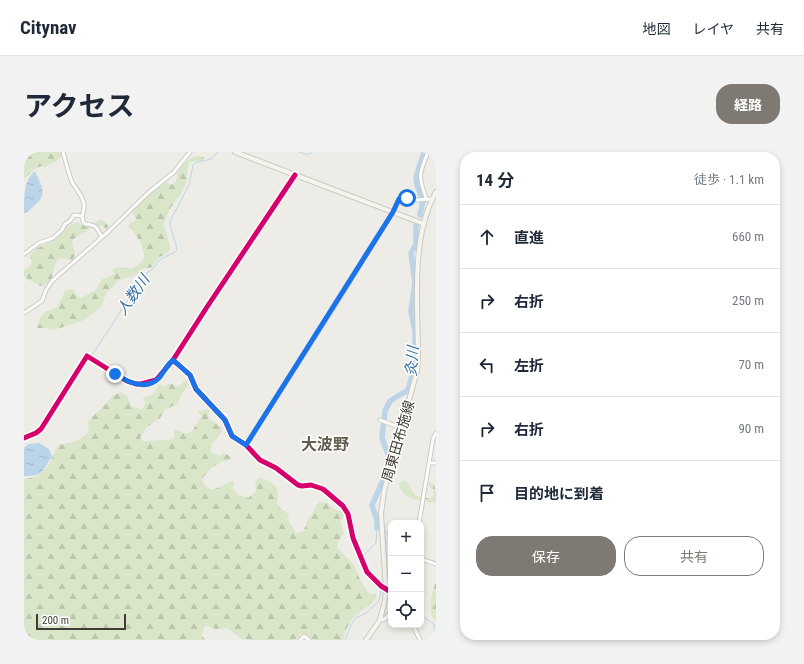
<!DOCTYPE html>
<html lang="ja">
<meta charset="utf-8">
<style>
:root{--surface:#fff;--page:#f2f2f3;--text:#1f2937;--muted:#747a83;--line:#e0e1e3;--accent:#7e7a73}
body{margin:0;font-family:"Roboto Condensed","Noto Sans JP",sans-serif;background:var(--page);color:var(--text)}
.controls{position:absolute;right:12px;bottom:12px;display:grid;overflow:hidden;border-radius:8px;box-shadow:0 2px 6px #0003}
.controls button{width:36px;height:36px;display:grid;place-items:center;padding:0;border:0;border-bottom:1px solid var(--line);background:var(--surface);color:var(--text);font:20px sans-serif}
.scale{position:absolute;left:12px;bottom:10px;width:90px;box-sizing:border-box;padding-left:4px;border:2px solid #423d34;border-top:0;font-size:11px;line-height:14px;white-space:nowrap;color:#423d34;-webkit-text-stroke:3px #fff;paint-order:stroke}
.stop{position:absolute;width:12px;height:12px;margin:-9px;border:3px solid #1a73e8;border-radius:50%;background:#fff}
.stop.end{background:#1a73e8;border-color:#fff;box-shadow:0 1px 4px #0008}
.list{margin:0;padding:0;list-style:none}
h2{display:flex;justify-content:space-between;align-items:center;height:52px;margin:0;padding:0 16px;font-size:17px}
h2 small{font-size:13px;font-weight:400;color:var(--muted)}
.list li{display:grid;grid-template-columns:26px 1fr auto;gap:12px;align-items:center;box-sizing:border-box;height:64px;padding:0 16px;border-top:1px solid var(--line)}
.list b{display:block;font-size:15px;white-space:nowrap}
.list em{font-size:13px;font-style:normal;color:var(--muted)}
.actions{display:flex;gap:8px;padding:12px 16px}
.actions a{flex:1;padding:9px 0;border:1px solid var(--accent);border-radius:16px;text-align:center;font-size:14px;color:var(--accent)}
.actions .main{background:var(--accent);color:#fff}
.icon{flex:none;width:22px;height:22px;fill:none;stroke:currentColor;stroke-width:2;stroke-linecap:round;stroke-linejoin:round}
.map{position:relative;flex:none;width:412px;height:488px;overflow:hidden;border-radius:16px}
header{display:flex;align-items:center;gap:24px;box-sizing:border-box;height:56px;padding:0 20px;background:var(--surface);border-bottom:1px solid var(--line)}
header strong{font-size:19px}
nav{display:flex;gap:22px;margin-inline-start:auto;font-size:14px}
.intro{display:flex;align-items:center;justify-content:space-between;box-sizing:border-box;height:96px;padding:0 24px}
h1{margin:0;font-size:28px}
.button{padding:10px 18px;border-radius:16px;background:var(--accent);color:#fff;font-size:14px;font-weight:700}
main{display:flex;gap:24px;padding:0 24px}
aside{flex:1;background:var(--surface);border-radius:16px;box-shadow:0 2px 6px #0003}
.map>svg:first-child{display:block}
.forest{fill:url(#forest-firs)}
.water{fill:url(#water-ripples)}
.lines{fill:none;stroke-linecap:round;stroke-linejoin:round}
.stream{stroke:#bbd4e8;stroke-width:1}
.river{stroke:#bbd4e8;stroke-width:5.5}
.street-casing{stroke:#cbcac5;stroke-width:5}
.secondary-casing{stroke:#ccc9be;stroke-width:6}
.street{stroke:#fcfcfb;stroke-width:3}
.secondary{stroke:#f5f4ee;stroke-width:4}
.cycleway-casing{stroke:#fff;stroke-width:8}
.cycleway{stroke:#d6006c;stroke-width:5}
.route{stroke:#1a73e8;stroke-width:5}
.labels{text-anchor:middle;stroke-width:3;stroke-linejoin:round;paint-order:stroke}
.street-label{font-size:14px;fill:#423d34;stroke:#fff}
.water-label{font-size:15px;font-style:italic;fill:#3870a3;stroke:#fff}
.quarter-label{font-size:16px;font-weight:bold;fill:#635c4d;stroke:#fff}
</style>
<header>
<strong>Citynav</strong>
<nav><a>地図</a><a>レイヤ</a><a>共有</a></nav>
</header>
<div class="intro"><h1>アクセス</h1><a class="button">経路</a></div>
<main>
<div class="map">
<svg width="412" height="488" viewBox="0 0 412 488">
<defs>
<pattern id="forest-firs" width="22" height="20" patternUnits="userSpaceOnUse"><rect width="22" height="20" fill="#d9e6c9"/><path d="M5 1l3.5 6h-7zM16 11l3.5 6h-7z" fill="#bbc6ad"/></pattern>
<pattern id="water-ripples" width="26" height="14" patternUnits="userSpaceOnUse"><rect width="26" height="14" fill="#bbd4e8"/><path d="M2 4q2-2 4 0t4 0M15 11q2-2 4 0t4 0" fill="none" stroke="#a2b7c8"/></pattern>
</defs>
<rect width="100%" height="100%" fill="#edece7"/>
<path class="forest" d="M 13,0 L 40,0 L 34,8 L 21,15 L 18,14 L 12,16 L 0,27 L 0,5 Z
M 173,4 L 180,5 L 179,8 L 166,10 L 164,14 L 163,29 L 159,39 L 147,55 L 141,67 L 140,74 L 146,94 L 145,99 L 140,103 L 135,105 L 128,115 L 119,117 L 111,123 L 93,129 L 90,134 L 82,141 L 78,154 L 62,167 L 52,171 L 29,178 L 22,176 L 13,176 L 16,165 L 22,159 C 36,158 36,148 41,139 L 49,137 L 54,145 L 57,146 C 62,144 66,140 71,139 L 78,127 L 87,124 L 89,122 L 89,117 L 93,115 L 107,117 C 113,114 121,110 120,102 C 119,98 117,96 118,92 L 105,74 L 106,71 L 110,70 L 112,67 L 108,61 L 109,58 L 125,42 L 142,30 L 147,33 C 154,30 152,26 154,20 C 157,12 165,6 173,4 Z
M 77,67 L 85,74 L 82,77 L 79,74 L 68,75 L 58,82 L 49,87 C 47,92 51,98 51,104 L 48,108 L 36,106 C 30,112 29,118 28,126 L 21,133 L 16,134 L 0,125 L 0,118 L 7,114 L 8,109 L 6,103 C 16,93 16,95 27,90 C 34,87 36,82 40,77 C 44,73 49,72 54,70 C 62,77 70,72 77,67 Z
M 162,228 L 165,233 L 159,240 L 153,252 L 141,258 L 136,266 L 123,275 L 116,286 L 119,289 L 146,288 L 151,285 L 150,278 L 153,278 L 161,282 L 168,279 L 178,264 L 174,261 L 175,259 L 182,258 L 184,256 L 185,258 L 184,266 L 198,276 C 197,283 193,287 187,292 L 187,300 L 196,304 L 200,301 L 207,305 L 206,308 C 193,309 186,317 178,327 C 186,348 197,331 209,329 L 210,331 L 209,337 L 214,343 L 224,346 L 232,339 L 231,330 L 236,326 C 240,327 242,328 246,330 C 256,336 254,340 253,351 L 256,356 L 264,362 L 265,370 L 272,381 L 279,380 L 285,366 L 295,350 C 298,350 300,350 303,351 C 309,354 310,361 318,358 L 320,363 L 316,370 L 320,381 L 314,390 L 313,396 L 331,414 L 336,428 L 346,443 L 351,441 L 353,444 C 347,454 338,457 330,465 C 324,471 321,480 319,488 L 288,488 L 282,482 L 276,482 L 272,488 L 227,488 L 218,487 L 203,476 L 192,477 L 182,474 L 180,476 L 178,483 L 181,488 L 0,488 L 0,327 C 15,326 24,318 29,303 C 31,300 31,295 35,293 C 37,292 42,292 44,291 C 53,290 59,286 65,279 L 64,271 L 68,265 L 79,255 L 89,243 L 97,240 L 104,245 L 106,253 L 117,258 L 122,251 L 119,247 L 120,245 L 127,244 L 135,233 L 140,234 L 146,231 L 154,235 Z
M 381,328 C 391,341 389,347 408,346 L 410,342 L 409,337 L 405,334 L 405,330 L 410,332 L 412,340 L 412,351 L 389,347 L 381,343 L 375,334 L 375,331 Z
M 411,432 L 412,432 L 412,470 C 403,462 407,442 411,432 Z"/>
<path class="water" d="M 10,20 L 13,21 L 12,22 C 24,43 19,47 2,61 L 0,61 C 0,47 0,27 10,20 Z
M 15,291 L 25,297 L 28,304 C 25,309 20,320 14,322 C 10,324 4,324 0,324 L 0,296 L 4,292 Z"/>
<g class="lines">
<path class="stream" d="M 275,0 C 280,2 285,4 289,0
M 0,288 L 18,280 L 115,131 L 124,120 L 129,117 L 135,108 L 151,100 L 153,98 C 152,88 146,79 146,69 L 165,33 L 169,13 L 173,10 L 187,7 L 194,0
M 359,379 L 367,384
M 397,415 L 400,420 L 397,427
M 350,425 L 344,417 L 340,406 L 341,402 L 352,391 L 353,376 L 356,377
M 397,463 L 410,472 L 412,487
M 321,488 L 328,471 L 332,466 L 342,461 L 355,449 L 357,439 L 356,436 L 351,430"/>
<path class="river" d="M 396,63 L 399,49 L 393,33 L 392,25 L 400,0
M 353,376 L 353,368 L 348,353 L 360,326 L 366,307 L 358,286 L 361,259 L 366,249 L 384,238 L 390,217 L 391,201 L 391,179 L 387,159 L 391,131 L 387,101 L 392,92 L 392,74"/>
<defs>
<path id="street" d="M 39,0 C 42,10 44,21 48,30 C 52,37 59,44 60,52 C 61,60 55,66 61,72 C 74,73 72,76 78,85
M 402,46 C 394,24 395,22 404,0
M 0,102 L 15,91 L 29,86 L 38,78 L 41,72 L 46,69 L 50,63 L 58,64
M 0,161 L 18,149 L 22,138 L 28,129 L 85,79 L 124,41 L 150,20 L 166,0
M 149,208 L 166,223 L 172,237 L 201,268 L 208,284 L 222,293 L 236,308 L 252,316 L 274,333 L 278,334 L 287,333 L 299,337 L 319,354 L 324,362 L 329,386 L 343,420 L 357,434 L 367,440
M 356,268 L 377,276
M 0,286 L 12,281 L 17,277 L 63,204 L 103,229 L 112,232 L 117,232 L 132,228 L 149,208 L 183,155 L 271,23
M 222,293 L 312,152 L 369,60 L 375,47 L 378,45 L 392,48 L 408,47
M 405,311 L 412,311
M 395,371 L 409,287 L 412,281
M 397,407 L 412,412
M 356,468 L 361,467 L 367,460
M 389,473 L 396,488
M 276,488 L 280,484 L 285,488"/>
<path id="secondary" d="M 211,0 L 400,72
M 342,488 L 356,468 L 361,448 L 362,437 L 357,362 L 360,339 L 393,219 L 394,205 C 394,155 386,85 412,40"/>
</defs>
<use href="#street" class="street-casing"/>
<use href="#secondary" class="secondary-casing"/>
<use href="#street" class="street"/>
<use href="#secondary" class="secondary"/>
<defs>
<path id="cycleway" d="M 149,208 L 166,223 L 172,237 L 201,268 L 208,284 L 222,293 L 236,308 L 252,316 L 274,333 L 278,334 L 287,333 L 299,337 L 319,354 L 324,362 L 329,386 L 343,420 L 357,434 L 367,440
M 0,286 L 12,281 L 17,277 L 63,204 L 103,229 L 112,232 L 117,232 L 132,228 L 149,208 L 183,155 L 271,23"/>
</defs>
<use href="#cycleway" class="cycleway-casing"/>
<use href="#cycleway" class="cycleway"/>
</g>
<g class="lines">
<path class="route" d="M 91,222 C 103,230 122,239 135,226 C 140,220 143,213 149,208 L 166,223 L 172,237 L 201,268 L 208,284 L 222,293 L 369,60 L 375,47 L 378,45 L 383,46"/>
</g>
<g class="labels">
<g class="street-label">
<text transform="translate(374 289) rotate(-74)" y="5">周東田布施線</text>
</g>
<g class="water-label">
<text transform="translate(109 143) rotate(-55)" y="5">人数川</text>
<text transform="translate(388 209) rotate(-85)" y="5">灸川</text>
</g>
<g class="quarter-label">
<text x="301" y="298">大波野</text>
</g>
</g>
</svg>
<div class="controls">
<button>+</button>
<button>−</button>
<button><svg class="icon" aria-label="locate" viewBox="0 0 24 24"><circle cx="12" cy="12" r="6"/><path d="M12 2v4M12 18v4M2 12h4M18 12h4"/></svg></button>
</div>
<div class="scale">200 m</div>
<div class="stop" style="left:383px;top:46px"></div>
<div class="stop end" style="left:91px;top:222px"></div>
</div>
<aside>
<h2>14 分<small>徒歩 · 1.1 km</small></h2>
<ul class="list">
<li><svg class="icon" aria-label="ahead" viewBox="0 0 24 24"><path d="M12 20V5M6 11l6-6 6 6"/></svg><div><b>直進</b></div><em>660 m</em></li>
<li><svg class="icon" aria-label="right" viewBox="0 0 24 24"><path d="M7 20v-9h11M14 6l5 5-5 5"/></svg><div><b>右折</b></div><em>250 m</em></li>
<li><svg class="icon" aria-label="left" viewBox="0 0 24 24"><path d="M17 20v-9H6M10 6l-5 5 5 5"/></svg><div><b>左折</b></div><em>70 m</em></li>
<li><svg class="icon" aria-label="right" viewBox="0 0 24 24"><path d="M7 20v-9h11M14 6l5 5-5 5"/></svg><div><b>右折</b></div><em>90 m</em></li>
<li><svg class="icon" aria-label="arrive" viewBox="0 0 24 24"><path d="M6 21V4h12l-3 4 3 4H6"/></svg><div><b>目的地に到着</b></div></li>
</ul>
<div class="actions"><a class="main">保存</a><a>共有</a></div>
</aside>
</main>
